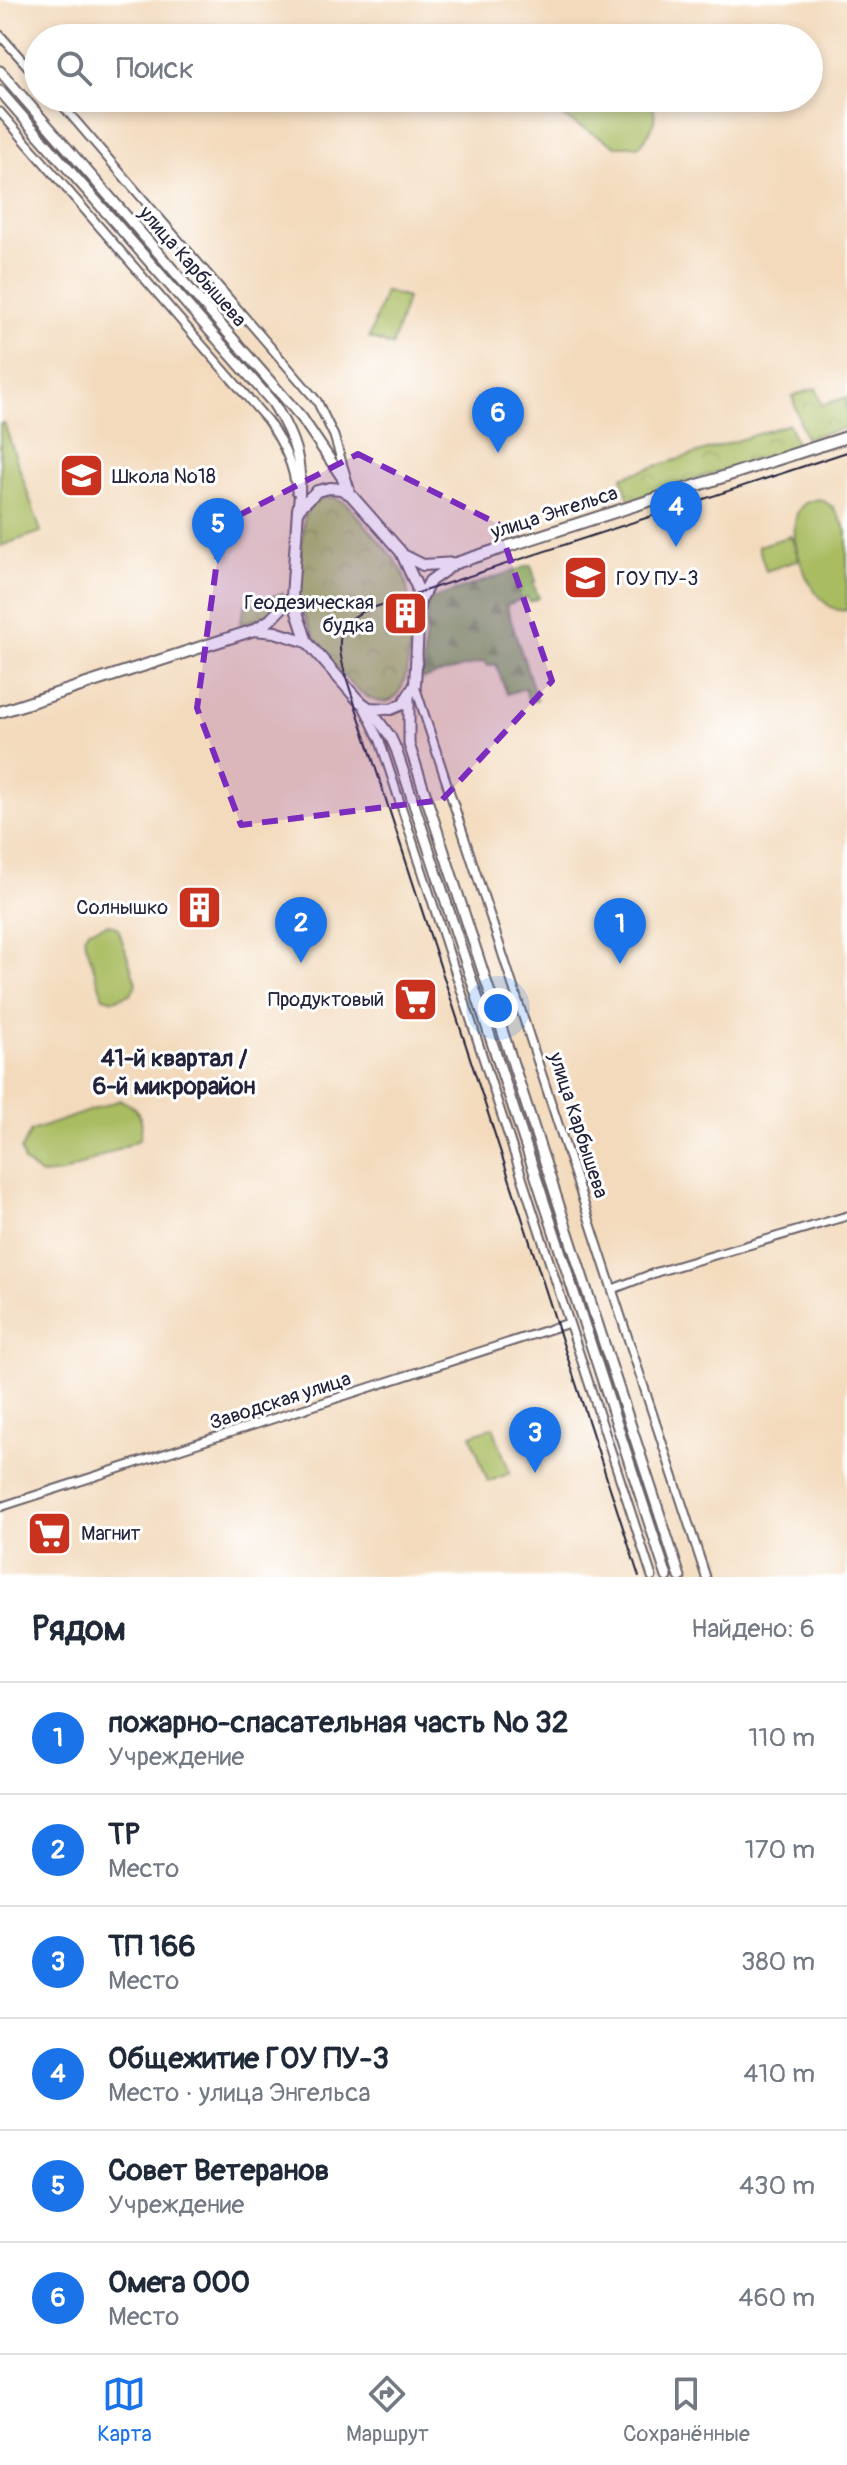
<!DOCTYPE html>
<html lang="ru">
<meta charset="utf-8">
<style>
:root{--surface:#fff;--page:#f6f6f7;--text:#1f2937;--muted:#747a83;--line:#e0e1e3;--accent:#1a73e8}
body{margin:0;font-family:Pangolin,sans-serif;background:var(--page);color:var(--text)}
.you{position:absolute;left:498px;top:1008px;width:28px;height:28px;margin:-20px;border:6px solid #fff;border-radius:50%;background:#1a73e8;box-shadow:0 0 0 12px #1a73e833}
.badge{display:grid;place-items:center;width:52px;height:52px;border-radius:50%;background:var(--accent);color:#fff;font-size:26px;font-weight:700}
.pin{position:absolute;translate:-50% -66px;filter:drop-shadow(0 2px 4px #0008)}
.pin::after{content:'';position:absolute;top:42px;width:28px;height:24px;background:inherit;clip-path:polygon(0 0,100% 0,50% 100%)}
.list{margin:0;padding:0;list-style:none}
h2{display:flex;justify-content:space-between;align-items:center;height:104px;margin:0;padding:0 32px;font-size:34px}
h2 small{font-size:26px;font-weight:400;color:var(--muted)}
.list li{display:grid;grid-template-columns:52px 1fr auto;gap:24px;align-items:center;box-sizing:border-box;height:112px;padding:0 32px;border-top:2px solid var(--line)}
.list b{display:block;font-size:30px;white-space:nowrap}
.list p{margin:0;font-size:26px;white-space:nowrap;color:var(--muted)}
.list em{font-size:26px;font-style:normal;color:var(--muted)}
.icon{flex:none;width:44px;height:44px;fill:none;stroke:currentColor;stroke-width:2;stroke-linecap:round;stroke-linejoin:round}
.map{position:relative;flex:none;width:847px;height:1577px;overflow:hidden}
.search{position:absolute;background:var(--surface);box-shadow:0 4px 12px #0003;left:24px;right:24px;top:24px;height:88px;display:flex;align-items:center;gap:20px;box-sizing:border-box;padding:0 28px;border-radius:44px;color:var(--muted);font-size:30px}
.sheet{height:776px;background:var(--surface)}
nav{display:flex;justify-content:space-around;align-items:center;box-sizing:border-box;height:112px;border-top:2px solid var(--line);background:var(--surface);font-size:22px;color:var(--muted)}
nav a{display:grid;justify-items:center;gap:4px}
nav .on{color:var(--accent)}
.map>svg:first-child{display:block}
.grass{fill:url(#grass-dots);stroke:#666f4e;stroke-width:2}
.forest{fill:url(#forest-firs);stroke:#546348;stroke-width:2}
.park{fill:url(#park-crowns);stroke:#666f4e;stroke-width:2}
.pitch{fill:#a9bc60;stroke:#666f4e;stroke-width:2}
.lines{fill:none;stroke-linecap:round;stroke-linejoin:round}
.minor-casing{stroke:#6b6268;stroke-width:11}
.tertiary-casing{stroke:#6b6268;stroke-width:13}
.secondary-casing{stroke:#6b6268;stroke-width:14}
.minor{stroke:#fff;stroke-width:7}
.tertiary{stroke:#fff;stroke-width:9}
.secondary{stroke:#fff;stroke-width:10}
.tram{stroke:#22223b;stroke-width:2}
.marked{fill:#7b2cbf;fill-opacity:0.2;stroke:#7b2cbf;stroke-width:6;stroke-dasharray:16 10;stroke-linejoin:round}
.labels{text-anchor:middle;stroke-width:6;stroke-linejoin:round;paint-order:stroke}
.street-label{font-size:20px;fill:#22223b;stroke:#fff}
.poi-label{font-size:20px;fill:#22223b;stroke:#fff;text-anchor:start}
.quarter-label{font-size:24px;font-weight:bold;fill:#22223b;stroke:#fff}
</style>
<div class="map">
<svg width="847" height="1577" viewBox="0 0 847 1577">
<defs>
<pattern id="grass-dots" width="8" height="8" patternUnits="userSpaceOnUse" patternTransform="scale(2)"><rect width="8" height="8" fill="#a9bc60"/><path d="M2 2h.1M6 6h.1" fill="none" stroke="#91a154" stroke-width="1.8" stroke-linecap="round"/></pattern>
<pattern id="forest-firs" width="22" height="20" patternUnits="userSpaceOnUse" patternTransform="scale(2)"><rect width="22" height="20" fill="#86a456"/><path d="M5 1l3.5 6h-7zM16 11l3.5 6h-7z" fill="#6d8548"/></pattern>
<pattern id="park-crowns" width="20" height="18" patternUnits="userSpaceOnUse" patternTransform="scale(2)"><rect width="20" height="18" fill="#a9bc60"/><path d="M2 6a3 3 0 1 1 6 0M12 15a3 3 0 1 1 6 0" fill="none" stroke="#91a154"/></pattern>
</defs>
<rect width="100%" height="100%" fill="#fff"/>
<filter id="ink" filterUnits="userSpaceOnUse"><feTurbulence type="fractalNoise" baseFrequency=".0125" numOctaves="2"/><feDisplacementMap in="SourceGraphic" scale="16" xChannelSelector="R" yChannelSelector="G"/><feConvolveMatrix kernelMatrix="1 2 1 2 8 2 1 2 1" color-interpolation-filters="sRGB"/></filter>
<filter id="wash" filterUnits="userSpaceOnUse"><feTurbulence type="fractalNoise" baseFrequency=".006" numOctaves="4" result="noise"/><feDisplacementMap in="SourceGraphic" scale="32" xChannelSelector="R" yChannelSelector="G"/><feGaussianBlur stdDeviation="1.8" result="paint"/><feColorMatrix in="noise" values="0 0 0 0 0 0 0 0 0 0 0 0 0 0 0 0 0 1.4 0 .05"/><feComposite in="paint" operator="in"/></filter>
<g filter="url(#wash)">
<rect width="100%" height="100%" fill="#f3dabc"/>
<path class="grass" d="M 283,593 C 280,614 258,621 240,623 L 245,605 Z"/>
<path class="forest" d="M 531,565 L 536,581 L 533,583 L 539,598 L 530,602 L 527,597 L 506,605 L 537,700 L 529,702 L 525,688 L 507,694 L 496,664 L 487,666 L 485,661 L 422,679 L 428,600 Z"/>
<path class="park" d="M 816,388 L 822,405 L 847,397 L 847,428 L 805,438 L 792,396 Z
M 789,424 L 797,446 L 629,500 L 622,477 Z
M 333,497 L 346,503 C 363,524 386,545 401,569 C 414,591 417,691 389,701 C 359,712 304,629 300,603 C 296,583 303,539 304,517 C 311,503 318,498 333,497 Z"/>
<path class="pitch" d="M 528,98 L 647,98 C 662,114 652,132 639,146 L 616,146 Z
M 385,291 L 407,298 L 392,346 L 369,338 Z
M 4,423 L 41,532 L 0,546 L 0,424 Z
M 820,499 L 833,507 L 847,531 L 847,610 C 813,618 778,526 803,505 C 808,500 814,500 820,499 Z
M 791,536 L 799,560 L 766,571 L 758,546 Z
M 109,924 L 118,928 L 136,983 L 132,993 L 114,1000 L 103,997 L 84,937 L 89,930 Z
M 120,1100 C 139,1107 146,1120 139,1140 L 63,1173 L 41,1175 L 24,1162 L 21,1150 L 31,1131 Z
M 493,1427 L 510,1473 L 488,1482 L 471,1435 Z"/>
</g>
<g filter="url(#ink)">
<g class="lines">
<defs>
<path id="minor" d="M 0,35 L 38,78
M 56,98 L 317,401 L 334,436 L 350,489
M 0,112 L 267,420 C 282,441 294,466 296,491
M 415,686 L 706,1577
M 363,706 L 380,741 L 652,1577
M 613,1289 L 657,1272 L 847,1216
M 0,1507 L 569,1323"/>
<path id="tertiary" d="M 0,71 L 302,418 L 341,476 L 348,492
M 0,91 L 273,403 C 296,440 304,465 298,509
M 409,697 L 409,744 L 680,1577
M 369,708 L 390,736 L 396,749 L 667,1577"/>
<path id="secondary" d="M 330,488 L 341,489 L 351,495 L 401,552 L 417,587 L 419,606 L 415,685 L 403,704 L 391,709 L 369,708 L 358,700 L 307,642 L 292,597 L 298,509 L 317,491 Z
M 405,556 L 423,565 L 456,563 L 847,437
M 420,601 L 430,581 L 451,566
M 254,630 L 275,632 L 307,642
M 0,712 L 254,630 L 270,620 L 292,597"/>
</defs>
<use href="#minor" class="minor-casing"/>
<use href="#tertiary" class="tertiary-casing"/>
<use href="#secondary" class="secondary-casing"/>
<use href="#minor" class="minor"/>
<use href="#tertiary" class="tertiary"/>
<use href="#secondary" class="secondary"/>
<path class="tram" d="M 639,1577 L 346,677 C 337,645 333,623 369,609 L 847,452"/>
</g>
</g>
<path class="marked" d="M 358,454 L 498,524 L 552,681 L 442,800 L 241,825 L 197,708 L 222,524 Z"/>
<defs>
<symbol id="school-square" viewBox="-11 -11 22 22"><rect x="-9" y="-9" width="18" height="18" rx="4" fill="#c8321e" stroke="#fff"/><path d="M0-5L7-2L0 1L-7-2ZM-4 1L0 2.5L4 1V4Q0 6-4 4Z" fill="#fff"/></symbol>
<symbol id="university-square" viewBox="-11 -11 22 22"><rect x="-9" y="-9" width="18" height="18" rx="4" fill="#c8321e" stroke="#fff"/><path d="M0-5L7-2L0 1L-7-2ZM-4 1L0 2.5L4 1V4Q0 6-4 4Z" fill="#fff"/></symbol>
<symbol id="building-square" viewBox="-11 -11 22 22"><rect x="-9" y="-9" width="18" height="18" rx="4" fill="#c8321e" stroke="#fff"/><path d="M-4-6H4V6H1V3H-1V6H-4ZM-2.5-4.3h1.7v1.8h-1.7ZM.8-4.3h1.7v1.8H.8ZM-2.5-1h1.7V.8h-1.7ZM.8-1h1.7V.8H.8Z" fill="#fff"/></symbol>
<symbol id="supermarket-square" viewBox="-11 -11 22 22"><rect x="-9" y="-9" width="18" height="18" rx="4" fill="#c8321e" stroke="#fff"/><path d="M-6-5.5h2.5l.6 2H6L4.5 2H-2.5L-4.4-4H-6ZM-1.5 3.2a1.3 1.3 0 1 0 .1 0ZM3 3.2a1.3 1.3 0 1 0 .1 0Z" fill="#fff"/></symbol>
</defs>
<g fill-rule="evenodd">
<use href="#school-square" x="56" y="450" width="51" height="51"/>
<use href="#university-square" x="560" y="552" width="51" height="51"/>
<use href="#building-square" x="380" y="588" width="51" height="51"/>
<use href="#building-square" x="174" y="882" width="51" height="51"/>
<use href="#supermarket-square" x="390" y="974" width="51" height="51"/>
<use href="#supermarket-square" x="24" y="1508" width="51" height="51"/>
</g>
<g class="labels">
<g class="street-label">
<text transform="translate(193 266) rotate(49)" y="7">улица Карбышева</text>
<text transform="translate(554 512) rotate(-18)" y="7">улица Энгельса</text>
<text transform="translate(579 1125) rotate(72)" y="7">улица Карбышева</text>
<text transform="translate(280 1400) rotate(-18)" y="7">Заводская улица</text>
</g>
<g class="poi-label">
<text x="112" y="483">Школа №18</text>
<text x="616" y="585">ГОУ ПУ-3</text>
<text x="374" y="609" text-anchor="end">Геодезическая<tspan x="374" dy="23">будка</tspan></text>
<text x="168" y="914" text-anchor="end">Солнышко</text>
<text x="384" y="1006" text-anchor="end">Продуктовый</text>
<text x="81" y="1540">Магнит</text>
</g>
<g class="quarter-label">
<text x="174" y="1066">41-й квартал /<tspan x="174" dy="28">6-й микрорайон</tspan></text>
</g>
</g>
</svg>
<div class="you"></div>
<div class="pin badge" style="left:620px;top:964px">1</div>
<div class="pin badge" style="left:301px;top:963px">2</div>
<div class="pin badge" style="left:535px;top:1473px">3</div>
<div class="pin badge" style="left:676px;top:547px">4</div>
<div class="pin badge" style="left:218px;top:564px">5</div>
<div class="pin badge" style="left:498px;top:453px">6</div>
<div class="search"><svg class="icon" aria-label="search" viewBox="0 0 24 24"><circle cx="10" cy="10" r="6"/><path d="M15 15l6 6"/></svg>Поиск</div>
</div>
<section class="sheet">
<h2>Рядом<small>Найдено: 6</small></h2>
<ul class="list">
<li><span class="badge">1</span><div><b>пожарно-спасательная часть № 32</b><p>Учреждение</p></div><em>110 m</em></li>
<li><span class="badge">2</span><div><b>ТР</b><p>Место</p></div><em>170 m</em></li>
<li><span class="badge">3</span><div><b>ТП 166</b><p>Место</p></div><em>380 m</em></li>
<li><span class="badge">4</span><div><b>Общежитие ГОУ ПУ-3</b><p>Место · улица Энгельса</p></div><em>410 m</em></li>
<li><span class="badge">5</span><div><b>Совет Ветеранов</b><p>Учреждение</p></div><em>430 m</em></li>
<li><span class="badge">6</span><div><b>Омега ООО</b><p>Место</p></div><em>460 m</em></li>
</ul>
</section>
<nav>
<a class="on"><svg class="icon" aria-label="map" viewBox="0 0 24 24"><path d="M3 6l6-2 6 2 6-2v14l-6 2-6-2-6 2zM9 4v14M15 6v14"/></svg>Карта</a>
<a><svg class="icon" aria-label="directions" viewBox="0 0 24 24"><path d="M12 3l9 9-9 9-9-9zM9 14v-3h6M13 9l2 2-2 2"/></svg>Маршрут</a>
<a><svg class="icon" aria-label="saved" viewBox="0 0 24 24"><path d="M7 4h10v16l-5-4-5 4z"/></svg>Сохранённые</a>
</nav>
